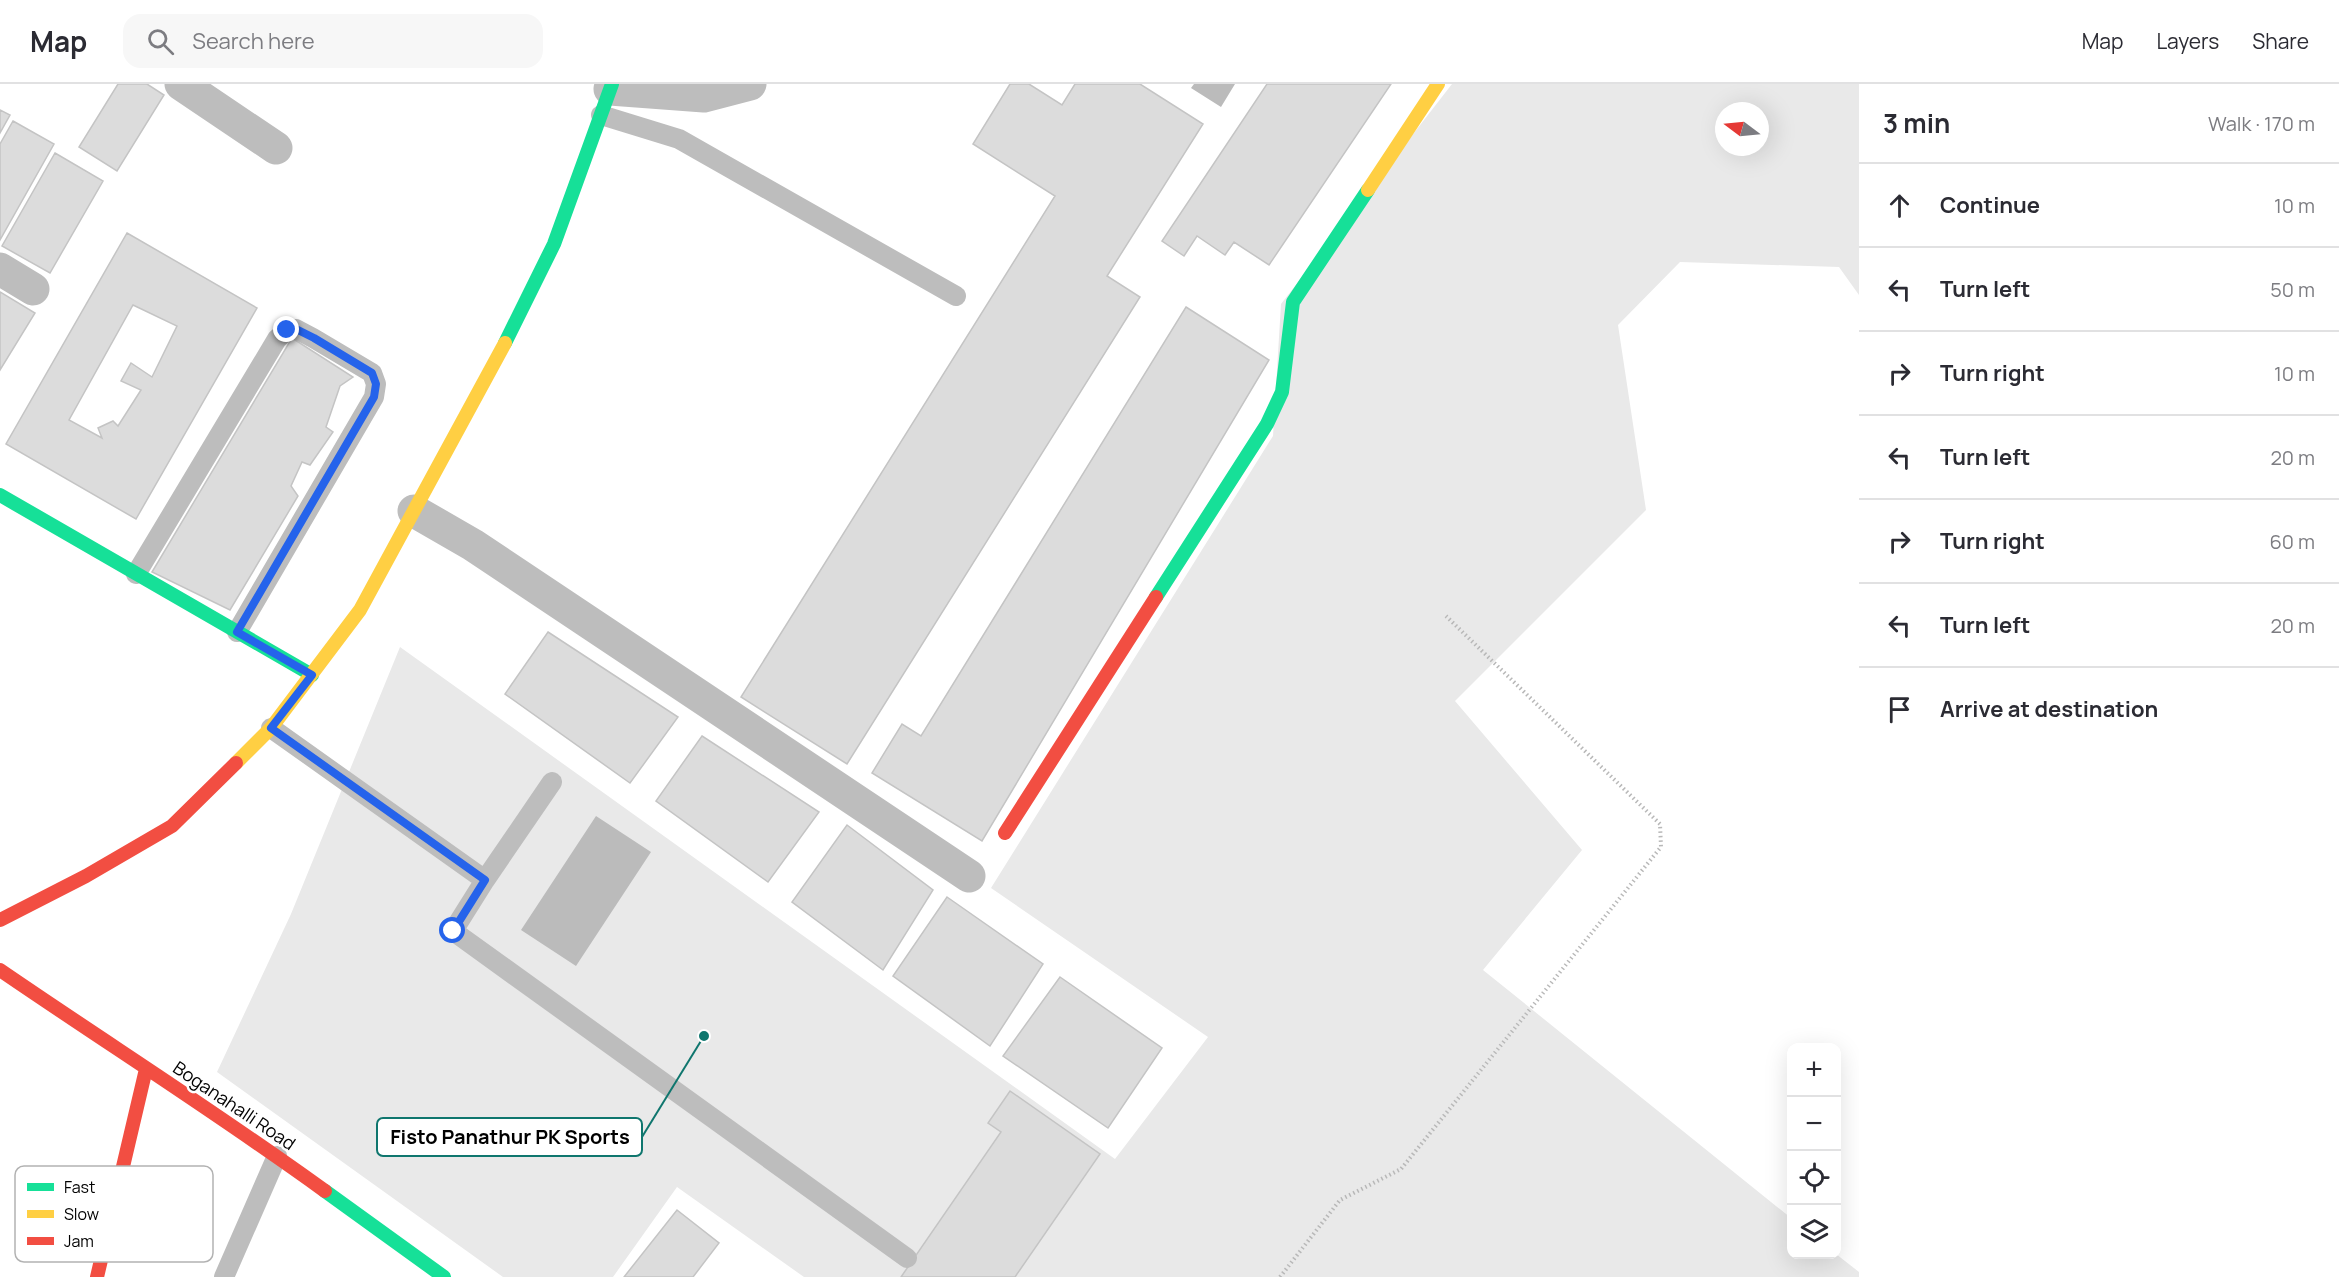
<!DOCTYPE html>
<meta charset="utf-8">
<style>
:root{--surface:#fff;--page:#f7f7f7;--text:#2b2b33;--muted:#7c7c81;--line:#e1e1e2}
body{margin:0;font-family:Manrope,sans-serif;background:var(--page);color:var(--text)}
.controls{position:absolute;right:18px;bottom:18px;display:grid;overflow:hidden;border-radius:12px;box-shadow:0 6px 24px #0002}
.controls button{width:54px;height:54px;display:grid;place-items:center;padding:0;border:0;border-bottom:2px solid var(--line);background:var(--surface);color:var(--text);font:30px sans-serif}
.compass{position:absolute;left:1715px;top:18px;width:54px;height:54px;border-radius:50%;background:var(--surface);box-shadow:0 6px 24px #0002;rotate:286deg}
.stop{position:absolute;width:18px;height:18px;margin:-14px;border:4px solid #2563eb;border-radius:50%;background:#fff}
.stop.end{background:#2563eb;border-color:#fff;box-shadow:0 2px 6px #0008}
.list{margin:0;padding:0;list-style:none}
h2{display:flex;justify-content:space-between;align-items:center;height:78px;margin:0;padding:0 24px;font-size:26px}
h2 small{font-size:20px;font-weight:400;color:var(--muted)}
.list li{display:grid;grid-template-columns:39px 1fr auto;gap:18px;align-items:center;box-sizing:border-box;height:84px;padding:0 24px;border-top:2px solid var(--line)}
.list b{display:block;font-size:22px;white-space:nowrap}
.list em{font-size:20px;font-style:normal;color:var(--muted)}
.icon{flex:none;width:33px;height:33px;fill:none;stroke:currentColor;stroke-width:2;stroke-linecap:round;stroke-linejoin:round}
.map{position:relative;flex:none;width:1859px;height:1193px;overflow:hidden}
header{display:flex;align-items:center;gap:36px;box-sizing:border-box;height:84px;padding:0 30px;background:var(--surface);border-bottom:2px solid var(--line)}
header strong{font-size:28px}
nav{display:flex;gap:33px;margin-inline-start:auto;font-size:21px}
.search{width:420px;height:54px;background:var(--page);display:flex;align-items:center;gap:15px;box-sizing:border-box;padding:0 21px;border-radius:18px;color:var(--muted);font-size:22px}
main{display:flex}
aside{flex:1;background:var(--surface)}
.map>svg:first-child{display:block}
.green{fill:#e9e9e9;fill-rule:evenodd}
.water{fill:#bbb}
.building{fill:#dcdcdc;stroke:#c4c4c4;stroke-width:1.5;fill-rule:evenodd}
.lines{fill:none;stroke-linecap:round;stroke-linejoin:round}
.path{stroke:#b8b8b8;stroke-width:4;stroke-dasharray:1.5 3;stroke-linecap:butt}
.lane{stroke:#bdbdbd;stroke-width:20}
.street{stroke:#bdbdbd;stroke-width:33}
.fast{stroke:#16e098;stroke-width:14}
.slow{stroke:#ffcf43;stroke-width:14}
.jam{stroke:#f24e42;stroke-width:14}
.route{stroke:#2563eb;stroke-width:8}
.labels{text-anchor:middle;stroke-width:5;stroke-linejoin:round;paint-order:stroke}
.street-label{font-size:18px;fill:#000;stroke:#fff}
.key{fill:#fff;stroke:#b2b2b2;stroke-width:1.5}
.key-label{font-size:16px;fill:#000}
.leader{fill:none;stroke:#0f766e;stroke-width:2}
.callout-dot{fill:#0f766e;stroke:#fff;stroke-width:2}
.callout{fill:#fff;stroke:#0f766e;stroke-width:2}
.callout-label{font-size:20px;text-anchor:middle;font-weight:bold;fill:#000}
</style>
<header>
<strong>Map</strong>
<div class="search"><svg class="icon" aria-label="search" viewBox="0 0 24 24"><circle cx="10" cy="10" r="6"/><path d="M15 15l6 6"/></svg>Search here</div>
<nav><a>Map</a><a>Layers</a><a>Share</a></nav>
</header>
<main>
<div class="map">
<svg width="1859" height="1193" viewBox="0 0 1859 1193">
<rect width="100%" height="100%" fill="#fff"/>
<path class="green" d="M 1452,0 L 1859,0 L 1859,211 L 1839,183 L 1680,178 L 1618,241 L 1646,426 L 1455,617 L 1582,766 L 1483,886 L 1791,1134 L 1792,1170 L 1836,1170 L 1859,1188 L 1859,1193 L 804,1193 L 677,1103 L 613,1193 L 503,1193 L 217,988 L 291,830 L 400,563 L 1115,1075 L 1208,953 L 991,804 L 1273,352 L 1281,220 ZM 1724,27 L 1760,27 L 1760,63 L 1724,63 Z"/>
<path class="water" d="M 1194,0 L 1235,0 L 1221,23 L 1191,4 Z
M 596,732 L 651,768 L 576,882 L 521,846 Z"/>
<path class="building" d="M 118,0 L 147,0 L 164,11 L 117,87 L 79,63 Z
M 1010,0 L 1029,0 L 1062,21 L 1075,0 L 1140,0 L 1203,40 L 1107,192 L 1140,213 L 847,680 L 741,613 L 1055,112 L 973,60 Z
M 1267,0 L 1391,0 L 1269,181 L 1234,158 L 1225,171 L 1197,152 L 1184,172 L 1162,157 Z
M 0,26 L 10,31 L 0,49 Z
M 13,37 L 54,60 L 0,156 L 0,60 Z
M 55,69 L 103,97 L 50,189 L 2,162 Z
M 127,149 L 257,224 L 136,435 L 6,360 ZM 133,221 L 177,242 L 152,293 L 131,279 L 121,297 L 141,306 L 118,342 L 113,337 L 98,344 L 102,354 L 69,336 Z
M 0,208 L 35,229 L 0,286 Z
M 1186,223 L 1269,276 L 982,757 L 872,689 L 902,640 L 921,652 Z
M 292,254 L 353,293 L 340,302 L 326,343 L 333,348 L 310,381 L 302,378 L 291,402 L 298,412 L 230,526 L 152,488 Z
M 548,548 L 678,633 L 630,699 L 505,610 Z
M 702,652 L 819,728 L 768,798 L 656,717 Z
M 847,741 L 933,806 L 883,886 L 792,818 Z
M 947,813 L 1043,880 L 990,962 L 893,892 Z
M 1060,893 L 1162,964 L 1108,1044 L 1003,972 Z
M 1010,1007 L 1100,1070 L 1015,1193 L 901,1193 L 1001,1048 L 988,1039 Z
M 677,1126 L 719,1159 L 693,1193 L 624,1193 Z"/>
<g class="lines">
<path class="path" d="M 1280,1193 L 1340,1116 L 1401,1085 L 1661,763 L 1660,740 L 1446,532"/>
<path class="lane" d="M 601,31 L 679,55 L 956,212
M 136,490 L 277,255 L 287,246 L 296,245 L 313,254 L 372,289 L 376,300 L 374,313 L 237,548
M 271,644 L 485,796 L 453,847 L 907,1174
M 485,796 L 552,698
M 224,1193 L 277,1072"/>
<path class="street" d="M 181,0 L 276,64
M 610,5 L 704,12 L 750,0
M 0,185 L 33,205
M 414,427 L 473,461 L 969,792"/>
<path class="fast" d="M 505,259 L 554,160 L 612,0
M 0,411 L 312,591
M 1156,513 L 1267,340 L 1282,308 L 1293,218 L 1368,106
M 325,1107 L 444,1193"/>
<path class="slow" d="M 1368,106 L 1438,0
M 236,679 L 271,644 L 360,526 L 505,259"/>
<path class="jam" d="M 1005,749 L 1156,513
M 0,836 L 86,792 L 172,742 L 236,679
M 0,886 C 108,960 219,1030 325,1107
M 97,1193 L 146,985"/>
</g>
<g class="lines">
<path class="route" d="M 287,246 L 296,245 L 314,254 L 372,289 L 376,300 L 374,313 L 237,548 L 312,591 L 271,644 L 485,796 L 453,847"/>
</g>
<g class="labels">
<g class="street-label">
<text transform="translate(234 1022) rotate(34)" y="6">Boganahalli Road</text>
</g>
</g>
<rect x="15" y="1082" width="198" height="96" rx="9" class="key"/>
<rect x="27" y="1099" width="27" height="8" fill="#16e098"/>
<rect x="27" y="1126" width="27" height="8" fill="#ffcf43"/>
<rect x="27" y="1153" width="27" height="8" fill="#f24e42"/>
<g class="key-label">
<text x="64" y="1109">Fast</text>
<text x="64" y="1136">Slow</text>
<text x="64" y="1163">Jam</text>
</g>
<path class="leader" d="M704 952L642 1053"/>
<circle class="callout-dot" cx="704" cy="952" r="6"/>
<rect class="callout" x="377" y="1034" width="265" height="38" rx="6"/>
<g class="callout-label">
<text x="510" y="1060">Fisto Panathur PK Sports</text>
</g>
</svg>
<div class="controls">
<button>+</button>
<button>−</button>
<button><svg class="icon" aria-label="locate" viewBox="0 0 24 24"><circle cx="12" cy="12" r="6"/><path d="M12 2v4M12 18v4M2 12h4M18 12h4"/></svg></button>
<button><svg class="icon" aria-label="layers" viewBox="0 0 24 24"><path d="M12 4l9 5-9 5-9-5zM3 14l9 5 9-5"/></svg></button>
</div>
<svg class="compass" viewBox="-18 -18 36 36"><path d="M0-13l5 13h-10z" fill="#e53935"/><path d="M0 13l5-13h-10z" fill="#7c7c81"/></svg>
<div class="stop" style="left:453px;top:847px"></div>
<div class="stop end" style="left:287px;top:246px"></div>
</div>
<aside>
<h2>3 min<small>Walk · 170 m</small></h2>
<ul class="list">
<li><svg class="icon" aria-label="ahead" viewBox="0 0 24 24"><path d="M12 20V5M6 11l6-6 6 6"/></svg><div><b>Continue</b></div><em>10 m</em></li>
<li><svg class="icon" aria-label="left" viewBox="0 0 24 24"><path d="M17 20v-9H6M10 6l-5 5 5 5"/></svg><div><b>Turn left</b></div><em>50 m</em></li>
<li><svg class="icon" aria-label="right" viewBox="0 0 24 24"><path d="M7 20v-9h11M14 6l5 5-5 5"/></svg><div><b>Turn right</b></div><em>10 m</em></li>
<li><svg class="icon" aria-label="left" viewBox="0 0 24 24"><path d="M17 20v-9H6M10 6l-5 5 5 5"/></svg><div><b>Turn left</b></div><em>20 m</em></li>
<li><svg class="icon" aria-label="right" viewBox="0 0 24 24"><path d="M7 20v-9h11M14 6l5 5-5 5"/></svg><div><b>Turn right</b></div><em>60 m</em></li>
<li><svg class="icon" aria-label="left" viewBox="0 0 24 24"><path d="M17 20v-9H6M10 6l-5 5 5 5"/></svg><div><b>Turn left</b></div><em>20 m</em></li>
<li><svg class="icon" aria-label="arrive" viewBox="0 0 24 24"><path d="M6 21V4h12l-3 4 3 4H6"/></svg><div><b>Arrive at destination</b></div></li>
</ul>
</aside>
</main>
